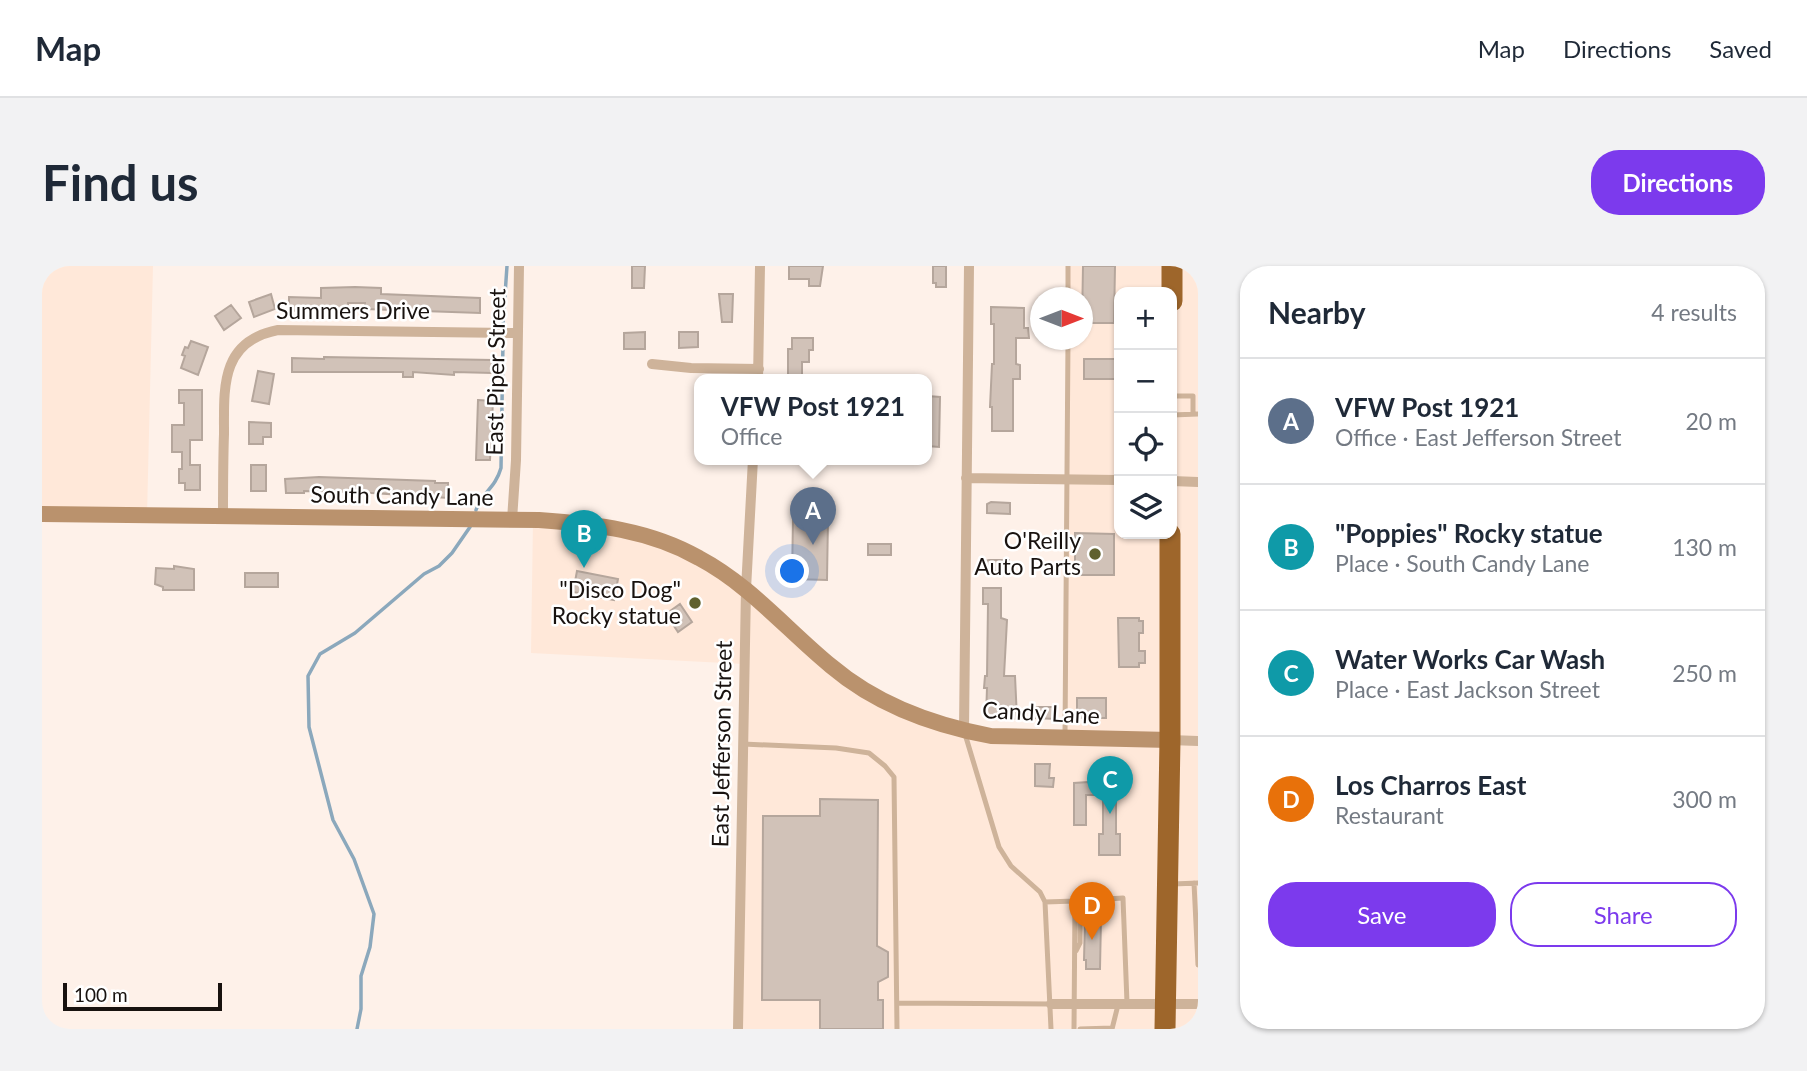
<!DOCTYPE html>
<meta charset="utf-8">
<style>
:root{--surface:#fff;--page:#f2f2f3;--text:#1f2937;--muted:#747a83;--line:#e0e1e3;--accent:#7c3aed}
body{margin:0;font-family:Lato,sans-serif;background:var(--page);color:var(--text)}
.controls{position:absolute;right:21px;top:21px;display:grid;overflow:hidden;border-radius:14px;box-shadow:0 2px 5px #0004}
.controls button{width:63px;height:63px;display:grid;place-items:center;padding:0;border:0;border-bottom:2px solid var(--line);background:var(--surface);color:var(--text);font:35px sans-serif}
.compass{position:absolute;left:988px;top:21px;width:63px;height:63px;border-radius:50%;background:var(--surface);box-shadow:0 2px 5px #0004;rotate:90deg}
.scale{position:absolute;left:21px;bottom:18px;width:159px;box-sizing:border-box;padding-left:7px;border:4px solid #18120f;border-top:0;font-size:19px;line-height:24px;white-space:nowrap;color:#18120f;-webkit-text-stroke:5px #fff;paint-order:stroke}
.you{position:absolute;left:751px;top:306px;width:24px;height:24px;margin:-18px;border:5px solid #fff;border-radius:50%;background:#1a73e8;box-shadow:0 0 0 10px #1a73e833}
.badge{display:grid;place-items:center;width:46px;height:46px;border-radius:50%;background:var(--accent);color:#fff;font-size:23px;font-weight:700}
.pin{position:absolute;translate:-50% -58px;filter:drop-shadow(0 2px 4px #0008)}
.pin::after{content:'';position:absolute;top:37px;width:24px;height:21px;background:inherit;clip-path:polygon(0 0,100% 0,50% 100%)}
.popup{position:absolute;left:652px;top:108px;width:238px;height:91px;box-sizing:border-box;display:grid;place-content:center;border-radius:14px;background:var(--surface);filter:drop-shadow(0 2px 5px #0005);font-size:23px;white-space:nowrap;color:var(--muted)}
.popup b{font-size:26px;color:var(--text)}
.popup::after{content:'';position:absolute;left:50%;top:100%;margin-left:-14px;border:14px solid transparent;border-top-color:var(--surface)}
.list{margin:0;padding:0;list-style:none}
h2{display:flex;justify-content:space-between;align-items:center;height:91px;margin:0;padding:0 28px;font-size:30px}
h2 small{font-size:23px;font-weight:400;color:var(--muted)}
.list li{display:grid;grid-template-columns:46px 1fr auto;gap:21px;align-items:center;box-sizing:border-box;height:126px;padding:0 28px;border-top:2px solid var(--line)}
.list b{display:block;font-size:26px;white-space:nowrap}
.list p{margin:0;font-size:23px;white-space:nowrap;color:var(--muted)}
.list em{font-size:23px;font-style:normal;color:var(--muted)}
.actions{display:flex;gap:14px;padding:21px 28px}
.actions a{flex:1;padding:16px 0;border:2px solid var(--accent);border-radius:28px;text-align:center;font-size:24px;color:var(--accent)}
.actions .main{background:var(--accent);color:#fff}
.icon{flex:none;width:38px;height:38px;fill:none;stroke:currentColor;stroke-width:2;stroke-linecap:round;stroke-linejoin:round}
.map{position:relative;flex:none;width:1156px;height:763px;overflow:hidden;border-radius:28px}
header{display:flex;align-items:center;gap:42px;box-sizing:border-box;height:98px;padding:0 35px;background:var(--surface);border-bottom:2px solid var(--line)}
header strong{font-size:33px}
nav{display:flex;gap:38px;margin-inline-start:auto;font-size:24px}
.intro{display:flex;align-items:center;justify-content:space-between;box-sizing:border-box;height:168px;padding:0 42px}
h1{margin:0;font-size:49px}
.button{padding:18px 32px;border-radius:28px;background:var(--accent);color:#fff;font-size:24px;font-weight:700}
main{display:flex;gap:42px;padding:0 42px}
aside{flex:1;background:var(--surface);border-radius:28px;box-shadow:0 2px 5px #0004}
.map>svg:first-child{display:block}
.built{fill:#ffe8d9;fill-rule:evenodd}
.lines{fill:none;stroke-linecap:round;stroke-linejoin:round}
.stream{stroke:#8ba8bc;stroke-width:3.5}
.building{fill:#d1c2b8;stroke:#b5a69c;stroke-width:2}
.lane{stroke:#ceb39a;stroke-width:5}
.street{stroke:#ceb39a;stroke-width:10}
.secondary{stroke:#ba926d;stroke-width:16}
.highway{stroke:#9e662b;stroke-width:21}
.poi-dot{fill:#60612e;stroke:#fff;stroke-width:2.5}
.labels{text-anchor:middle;stroke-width:5;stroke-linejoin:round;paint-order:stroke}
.street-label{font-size:23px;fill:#18120f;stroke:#fff}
.poi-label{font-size:23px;fill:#18120f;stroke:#fff;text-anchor:end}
</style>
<header>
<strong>Map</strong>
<nav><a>Map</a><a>Directions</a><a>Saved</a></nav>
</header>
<div class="intro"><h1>Find us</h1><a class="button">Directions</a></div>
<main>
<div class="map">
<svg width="1156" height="763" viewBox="0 0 1156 763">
<rect width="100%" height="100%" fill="#fef1e9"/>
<path class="built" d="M 0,0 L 111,0 L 105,250 L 0,248 Z
M 1026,0 L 1156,0 L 1156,763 L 698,763 L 702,398 L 489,387 L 491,254 L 640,283 L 811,417 L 922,465 L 1022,472 L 1026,74 L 1041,74 L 1041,32 L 1026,31 ZM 1077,26 L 1130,26 L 1130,268 L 1077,268 Z"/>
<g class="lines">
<path class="stream" d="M 461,58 L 465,0
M 434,244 C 440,226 453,223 459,202 L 461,75
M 315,763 L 319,743 L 319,710 L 328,681 L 332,648 L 312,593 L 291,554 L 267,461 L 266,410 L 278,388 L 313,367 L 382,308 L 397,300 L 410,287 L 428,261"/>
</g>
<path class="building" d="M 590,0 L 603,0 L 602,22 L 590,22 Z
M 747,0 L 781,0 L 778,20 L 767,20 L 767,13 L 747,13 Z
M 891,0 L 904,0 L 904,21 L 894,21 L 894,17 L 891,17 Z
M 1041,0 L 1073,0 L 1072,57 L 1040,57 Z
M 313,21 L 339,22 L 339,28 L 438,32 L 438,47 L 323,43 L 323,37 L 306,37 L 306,43 L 268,40 L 268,44 L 247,45 L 247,31 L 279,32 L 279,22 Z
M 229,28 L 233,43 L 212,51 L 207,36 Z
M 677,28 L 691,28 L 690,56 L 680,56 Z
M 189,39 L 199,52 L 182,64 L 173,50 Z
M 949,41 L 982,42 L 982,62 L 986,62 L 987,72 L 974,72 L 974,98 L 978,99 L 978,113 L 971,113 L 971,165 L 950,165 L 950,141 L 948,141 L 950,98 L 952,98 L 952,58 L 949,58 Z
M 603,66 L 603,83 L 582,83 L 582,67 Z
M 637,66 L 656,66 L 656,81 L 637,82 Z
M 750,72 L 771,72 L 771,84 L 767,84 L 767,96 L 760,96 L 760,109 L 746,109 L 746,83 L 750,83 Z
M 149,75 L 166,81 L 156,109 L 139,102 L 143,90 L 140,89 L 143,81 L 146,82 Z
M 282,91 L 450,94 L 450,107 L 412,106 L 412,109 L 371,106 L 371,111 L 361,111 L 361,106 L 250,106 L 250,92 L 282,93 Z
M 1042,93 L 1077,93 L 1077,113 L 1042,113 Z
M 216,105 L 232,108 L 227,138 L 210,135 Z
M 137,124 L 160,124 L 160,174 L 148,174 L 148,199 L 158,199 L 158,224 L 143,224 L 143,217 L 137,217 L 137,203 L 140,203 L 140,186 L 130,186 L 130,159 L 142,159 L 142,137 L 137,137 Z
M 885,130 L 898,131 L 897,181 L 885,180 Z
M 436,134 L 451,135 L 448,194 L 434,194 Z
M 207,156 L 229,157 L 229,171 L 221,171 L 221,178 L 207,178 Z
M 209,199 L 224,199 L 224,225 L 209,225 Z
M 277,211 L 393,215 L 393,217 L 406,217 L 406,232 L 314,226 L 262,225 L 262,227 L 244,227 L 243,213 Z
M 949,236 L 968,237 L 968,248 L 945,247 L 945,238 Z
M 751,252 L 786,252 L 785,314 L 750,313 Z
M 1033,267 L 1072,268 L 1072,309 L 1033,309 Z
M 826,278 L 849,278 L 849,289 L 826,289 Z
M 947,294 L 967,294 L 967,306 L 943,304 L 943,295 Z
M 132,300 L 152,303 L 152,324 L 121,324 L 121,321 L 113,318 L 114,302 L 132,303 Z
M 535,305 L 576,313 L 572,334 L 531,326 Z
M 203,307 L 236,307 L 236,321 L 203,321 Z
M 941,322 L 959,322 L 959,352 L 965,354 L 962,410 L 973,410 L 975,453 L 944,451 L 945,422 L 942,422 L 943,410 L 945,410 L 946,338 L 941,338 Z
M 638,338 L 650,356 L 636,366 L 624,348 Z
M 1076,352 L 1097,352 L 1097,355 L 1101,355 L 1101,367 L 1097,367 L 1097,385 L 1103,385 L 1103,397 L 1097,397 L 1097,401 L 1077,401 Z
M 1035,432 L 1064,432 L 1064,452 L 1035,452 Z
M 992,441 L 1014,441 L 1014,453 L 992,452 Z
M 993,498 L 1008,498 L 1007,512 L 1012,512 L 1011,521 L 993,520 Z
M 1062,499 L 1074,499 L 1074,515 L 1078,515 L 1078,529 L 1074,529 L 1074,568 L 1078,568 L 1078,589 L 1057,589 L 1057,568 L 1061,568 L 1061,529 L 1044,529 L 1044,559 L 1032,559 L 1032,517 L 1062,515 Z
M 778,533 L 836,534 L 835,680 L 846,686 L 846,711 L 836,716 L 836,734 L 841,734 L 841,763 L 778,763 L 778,734 L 720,734 L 721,550 L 778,550 Z
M 1059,653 L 1058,703 L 1044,703 L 1044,694 L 1042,694 L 1043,654 Z"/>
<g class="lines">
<path class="lane" d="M 1026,32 L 1026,0
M 1130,130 L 1151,130 L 1151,148
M 1130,149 L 1156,148
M 923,468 L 957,581 L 969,600 L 998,626 L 1003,636 L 1009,763
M 1023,469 L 1026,74
M 701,478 L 794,482 L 827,487 L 843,500 L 852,511 L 855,763
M 1152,617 L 1156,699
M 1131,618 L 1156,617
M 1003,636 L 1033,635
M 1034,685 L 1038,677 L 1038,644 L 1041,641 L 1052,640 L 1060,633
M 855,737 L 1009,738
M 1032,763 L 1033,635 L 1081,632 L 1085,737
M 1038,763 L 1070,762
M 1070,763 L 1076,739"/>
<path class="street" d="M 610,98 L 649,102 L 717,103
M 716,113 L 718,0
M 924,212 L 1077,214
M 1130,215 L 1156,216
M 181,251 C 181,224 181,196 182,168 C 182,122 178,75 236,64 L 475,67
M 470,254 L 474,194 L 477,0
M 922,465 L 927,0
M 1128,474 L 1156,475
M 1009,738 L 1156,738
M 696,763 L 704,323 L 711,193"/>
<path class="secondary" d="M 0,248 L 497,254 C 553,258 608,264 657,292 C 708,319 745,364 789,400 C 835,439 890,459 949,470 L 1128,474"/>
<path class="highway" d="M 1130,35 L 1130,0
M 1123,763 L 1128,474 L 1128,268"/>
</g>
<g class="poi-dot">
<circle cx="1053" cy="288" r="7"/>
<circle cx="653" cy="337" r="7"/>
</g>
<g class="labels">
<g class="street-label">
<text x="311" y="53">Summers Drive</text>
<text transform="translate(454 106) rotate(-89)" y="8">East Piper Street</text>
<text transform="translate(360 230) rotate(1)" y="8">South Candy Lane</text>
<text transform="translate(999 447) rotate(3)" y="8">Candy Lane</text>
<text transform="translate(680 478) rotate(-89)" y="8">East Jefferson Street</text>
</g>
<g class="poi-label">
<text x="1039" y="283">O'Reilly<tspan x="1039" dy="26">Auto Parts</tspan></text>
<text x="639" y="332">"Disco Dog"<tspan x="639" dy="26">Rocky statue</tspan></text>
</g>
</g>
</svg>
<div class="controls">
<button>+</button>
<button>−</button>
<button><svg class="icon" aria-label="locate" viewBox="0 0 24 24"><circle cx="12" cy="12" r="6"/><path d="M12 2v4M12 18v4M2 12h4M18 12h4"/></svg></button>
<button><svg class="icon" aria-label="layers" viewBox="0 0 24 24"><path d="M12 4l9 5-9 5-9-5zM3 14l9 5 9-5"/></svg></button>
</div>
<svg class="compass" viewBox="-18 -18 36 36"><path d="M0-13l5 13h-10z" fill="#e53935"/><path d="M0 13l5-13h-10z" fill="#747a83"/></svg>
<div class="scale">100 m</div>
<div class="you"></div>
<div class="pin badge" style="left:771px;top:279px;background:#5c6f8a">A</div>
<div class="popup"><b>VFW Post 1921</b>Office</div>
<div class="pin badge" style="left:542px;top:302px;background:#0f9aa8">B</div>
<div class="pin badge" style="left:1068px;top:548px;background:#0f9aa8">C</div>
<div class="pin badge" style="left:1050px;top:674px;background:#e8710a">D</div>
</div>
<aside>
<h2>Nearby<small>4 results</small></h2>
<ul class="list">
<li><span class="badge" style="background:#5c6f8a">A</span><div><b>VFW Post 1921</b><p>Office · East Jefferson Street</p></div><em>20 m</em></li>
<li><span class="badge" style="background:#0f9aa8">B</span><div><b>&quot;Poppies&quot; Rocky statue</b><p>Place · South Candy Lane</p></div><em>130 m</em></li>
<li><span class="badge" style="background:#0f9aa8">C</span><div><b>Water Works Car Wash</b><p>Place · East Jackson Street</p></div><em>250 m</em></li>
<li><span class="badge" style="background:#e8710a">D</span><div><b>Los Charros East</b><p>Restaurant</p></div><em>300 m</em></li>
</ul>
<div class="actions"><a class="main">Save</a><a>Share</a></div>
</aside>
</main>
